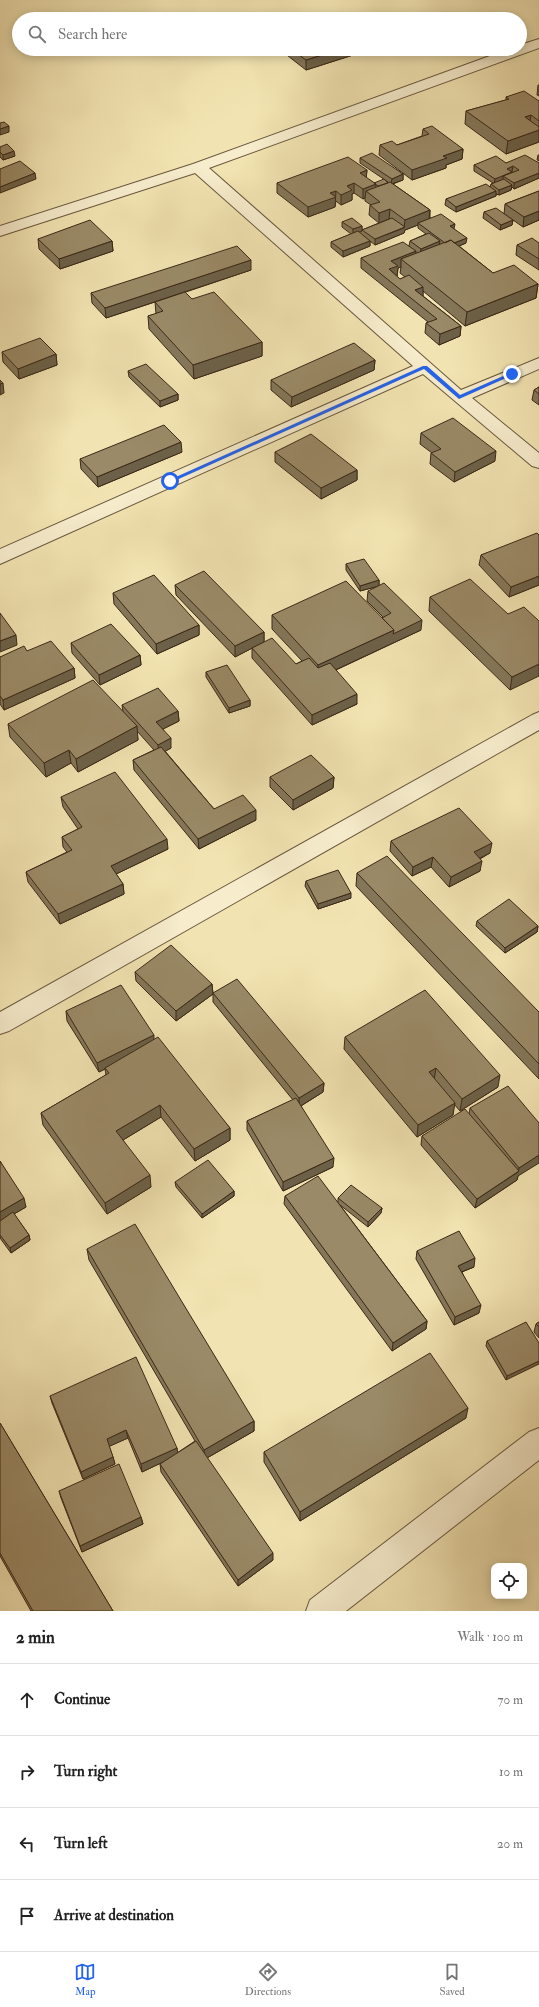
<!DOCTYPE html>
<meta charset="utf-8">
<style>
:root{--surface:#fff;--page:#f6f6f6;--text:#222;--muted:#767676;--line:#e0e0e0;--accent:#2563eb}
body{margin:0;font-family:"IM FELL Double Pica",serif;background:var(--page);color:var(--text)}
.controls{position:absolute;right:12px;bottom:12px;display:grid;overflow:hidden;border-radius:8px;box-shadow:0 2px 10px #0003}
.controls button{width:36px;height:36px;display:grid;place-items:center;padding:0;border:0;border-bottom:1px solid var(--line);background:var(--surface);color:var(--text);font:20px sans-serif}
.stop{position:absolute;width:12px;height:12px;margin:-9px;border:3px solid #2563eb;border-radius:50%;background:#fff}
.stop.end{background:#2563eb;border-color:#fff;box-shadow:0 1px 4px #0008}
.list{margin:0;padding:0;list-style:none}
h2{display:flex;justify-content:space-between;align-items:center;height:52px;margin:0;padding:0 16px;font-size:17px}
h2 small{font-size:13px;font-weight:400;color:var(--muted)}
.list li{display:grid;grid-template-columns:26px 1fr auto;gap:12px;align-items:center;box-sizing:border-box;height:72px;padding:0 16px;border-top:1px solid var(--line)}
.list b{display:block;font-size:15px;white-space:nowrap}
.list em{font-size:13px;font-style:normal;color:var(--muted)}
.icon{flex:none;width:22px;height:22px;fill:none;stroke:currentColor;stroke-width:2;stroke-linecap:round;stroke-linejoin:round}
.map{position:relative;flex:none;width:539px;height:1611px;overflow:hidden}
.search{position:absolute;background:var(--surface);box-shadow:0 2px 10px #0003;left:12px;right:12px;top:12px;height:44px;display:flex;align-items:center;gap:10px;box-sizing:border-box;padding:0 14px;border-radius:22px;color:var(--muted);font-size:15px}
.sheet{height:340px;background:var(--surface)}
nav{display:flex;justify-content:space-around;align-items:center;box-sizing:border-box;height:56px;border-top:1px solid var(--line);background:var(--surface);font-size:11px;color:var(--muted)}
nav a{display:grid;justify-items:center;gap:2px}
nav .on{color:var(--accent)}
.map>svg:first-child{display:block}
.lines{fill:none;stroke-linecap:round;stroke-linejoin:round}
.minor-casing{stroke:#69573d;stroke-width:2}
.minor{fill:#f7edcd;fill-rule:evenodd}
.wall{fill:#847759;stroke:#3b2816;fill-rule:evenodd}
.shaded-wall{fill:#6c6148;stroke:#3b2816}
.building{fill:#9a8a67;stroke:#3b2816}
.route{fill:#2563eb}
</style>
<div class="map">
<svg width="539" height="1611" viewBox="0 0 539 1611">
<rect width="100%" height="100%" fill="#f2e4b2"/>
<filter id="stains"><feTurbulence type="fractalNoise" baseFrequency=".005" numOctaves="4"/><feColorMatrix values="0 0 0 0 .2 0 0 0 0 .09 0 0 0 0 .02 0 0 0 .5 -.17"/></filter>
<radialGradient id="worn" r=".72"><stop offset=".6" stop-color="#630" stop-opacity="0"/><stop offset="1" stop-color="#630" stop-opacity=".3"/></radialGradient>
<g class="lines">
<defs>
<path id="minor" d="M 539,39 L 539,48 L 209,168 L 461,390 L 539,358 L 539,369 L 472,398 L 539,453 L 539,468 L 532,466 L 423,374 L 0,564 L 0,549 L 413,366 L 195,173 L 0,236 L 0,226 L 193,164 L 509,49 L 520,49 L 520,45 Z
M 539,712 L 539,730 L 9,1031 L 0,1034 L 0,1012 L 532,715 Z
M 539,1428 L 539,1460 L 346,1611 L 306,1611 L 310,1600 L 529,1432 Z"/>
</defs>
<use href="#minor" class="minor-casing"/>
<use href="#minor" class="minor"/>
</g>
<path class="wall" d="M 283,49 L 353,49 L 353,55 L 306,70 L 283,52 Z
M 538,85 L 539,85 L 539,96 L 537,95 Z
M 506,97 L 539,101 L 539,142 L 506,154 L 465,124 L 466,111 L 506,100 Z
M 423,129 L 463,149 L 462,159 L 446,165 L 446,168 L 412,180 L 379,155 L 380,145 L 397,145 L 422,136 Z
M 0,147 L 15,156 L 3,160 L 0,157 Z
M 538,155 L 539,155 L 539,161 L 537,160 Z
M 360,158 L 403,174 L 403,180 L 393,184 L 430,210 L 430,218 L 454,229 L 466,243 L 459,246 L 493,273 L 538,284 L 536,298 L 465,326 L 423,291 L 423,296 L 461,326 L 460,336 L 439,345 L 425,333 L 426,323 L 428,322 L 361,268 L 361,258 L 409,246 L 410,241 L 426,234 L 418,228 L 418,225 L 405,230 L 404,233 L 375,245 L 370,241 L 370,246 L 343,257 L 331,247 L 331,242 L 351,234 L 342,227 L 342,222 L 362,226 L 362,230 L 379,223 L 369,215 L 370,205 L 371,205 L 365,201 L 365,198 L 363,199 L 354,193 L 352,194 L 352,200 L 341,205 L 336,201 L 335,207 L 308,217 L 277,193 L 277,183 L 367,170 L 366,178 L 374,183 L 388,182 L 360,163 ZM 401,267 L 400,273 L 405,277 L 400,279 L 397,276 L 398,268 Z
M 506,163 L 539,163 L 539,178 L 514,189 L 512,187 L 511,190 L 499,195 L 496,194 L 496,196 L 456,212 L 445,205 L 446,199 L 490,187 L 491,184 L 493,183 L 474,171 L 474,165 Z
M 539,191 L 539,220 L 523,227 L 513,220 L 512,225 L 500,230 L 483,218 L 484,212 L 504,214 L 505,204 Z
M 38,239 L 112,241 L 113,251 L 60,269 L 39,249 Z
M 539,243 L 539,270 L 516,255 L 517,245 Z
M 251,270 L 168,298 L 192,299 L 262,342 L 262,356 L 194,379 L 149,329 L 148,316 L 156,314 L 155,302 L 106,318 L 92,303 L 91,293 Z
M 2,352 L 56,354 L 57,365 L 19,379 L 3,362 Z
M 375,360 L 374,370 L 291,407 L 271,390 L 271,380 Z
M 128,371 L 178,394 L 178,400 L 160,407 L 129,377 Z
M 539,387 L 539,405 L 532,400 L 534,390 Z
M 421,433 L 495,461 L 454,482 L 430,464 L 431,453 L 432,453 L 420,444 Z
M 182,452 L 98,487 L 81,469 L 80,459 Z
M 275,452 L 357,470 L 357,480 L 321,499 L 275,462 Z
M 539,535 L 539,585 L 509,597 L 479,565 L 481,555 Z
M 346,564 L 379,580 L 379,586 L 360,591 L 346,570 Z
M 175,585 L 264,632 L 264,642 L 296,664 L 302,661 L 272,629 L 272,615 L 382,618 L 383,617 L 367,601 L 368,591 L 421,630 L 336,670 L 357,704 L 312,725 L 252,658 L 252,648 L 235,657 L 176,595 Z
M 113,593 L 199,625 L 199,635 L 157,654 L 114,604 Z
M 430,597 L 539,621 L 510,690 L 429,611 Z
M 71,643 L 140,655 L 141,665 L 100,685 L 72,653 Z
M 27,651 L 74,668 L 75,678 L 4,710 L 0,704 L 0,657 Z
M 206,672 L 250,700 L 250,706 L 229,713 L 206,677 Z
M 122,705 L 178,711 L 179,721 L 163,729 L 171,748 L 165,751 L 214,809 L 256,820 L 199,849 L 134,770 L 133,760 L 154,750 L 137,731 L 138,740 L 78,772 L 71,763 L 46,777 L 10,737 L 8,724 L 123,712 Z
M 270,777 L 334,777 L 333,788 L 293,810 L 270,787 Z
M 61,797 L 168,849 L 116,874 L 123,884 L 124,894 L 60,924 L 28,882 L 26,872 L 67,852 L 63,847 L 62,837 L 78,829 L 63,807 Z
M 391,841 L 490,853 L 480,859 L 480,871 L 449,887 L 431,867 L 412,876 L 390,851 Z
M 357,873 L 539,1012 L 539,1079 L 356,886 Z
M 306,881 L 351,898 L 318,909 L 305,886 Z
M 477,921 L 538,926 L 537,932 L 505,953 L 476,926 Z
M 135,972 L 212,984 L 213,994 L 176,1021 L 136,981 Z
M 213,993 L 324,1083 L 323,1092 L 301,1106 L 333,1167 L 283,1191 L 247,1130 L 247,1121 L 293,1100 L 213,1002 Z
M 66,1011 L 154,1039 L 230,1128 L 230,1140 L 195,1161 L 161,1117 L 123,1140 L 151,1187 L 107,1214 L 43,1125 L 41,1113 L 106,1075 L 105,1069 L 99,1072 L 67,1021 Z
M 345,1037 L 498,1087 L 460,1111 L 454,1104 L 453,1115 L 417,1137 L 344,1049 Z
M 470,1108 L 539,1123 L 518,1176 L 517,1180 L 475,1208 L 421,1145 L 422,1136 L 469,1114 Z
M 0,1161 L 26,1207 L 14,1214 L 29,1235 L 30,1240 L 11,1253 L 0,1238 Z
M 175,1182 L 234,1191 L 234,1196 L 202,1218 L 176,1187 Z
M 285,1196 L 338,1202 L 338,1198 L 382,1208 L 381,1213 L 368,1227 L 340,1205 L 427,1321 L 426,1329 L 392,1351 L 284,1204 Z
M 87,1249 L 254,1421 L 254,1431 L 207,1458 L 273,1560 L 238,1586 L 161,1472 L 160,1464 L 167,1460 L 142,1472 L 128,1438 L 109,1446 L 113,1457 L 115,1464 L 83,1479 L 52,1403 L 50,1396 L 177,1448 L 177,1453 L 195,1441 L 89,1260 Z
M 417,1251 L 474,1267 L 462,1272 L 479,1313 L 454,1325 L 416,1259 Z
M 539,1322 L 539,1338 L 534,1332 L 536,1324 Z
M 487,1341 L 539,1343 L 506,1380 L 486,1346 Z
M 466,1418 L 300,1521 L 264,1462 L 264,1452 Z
M 0,1423 L 113,1611 L 31,1611 L 0,1556 Z
M 59,1491 L 141,1517 L 143,1524 L 82,1552 L 61,1498 Z"/>
<path class="shaded-wall" d="M 341,49 L 353,49 L 353,55 L 306,70 L 306,60 Z
M 531,115 L 529,128 L 525,117 Z
M 9,126 L 9,132 L 0,135 L 0,129 Z
M 539,130 L 539,142 L 506,154 L 508,141 Z
M 463,149 L 462,159 L 446,165 L 446,168 L 412,180 L 412,170 L 443,156 Z
M 14,151 L 15,156 L 3,160 L 3,155 Z
M 513,166 L 511,177 L 503,176 L 503,180 L 494,184 L 495,179 L 507,169 Z
M 367,170 L 366,180 L 360,173 Z
M 35,173 L 36,179 L 0,193 L 0,187 Z
M 539,173 L 539,178 L 514,189 L 514,183 Z
M 403,174 L 403,180 L 391,184 L 392,179 Z
M 354,183 L 354,193 L 352,194 L 352,200 L 341,205 L 341,195 L 347,186 Z
M 376,184 L 375,194 L 366,191 L 365,198 L 363,199 L 363,189 Z
M 512,185 L 511,190 L 499,195 L 499,190 Z
M 336,191 L 335,207 L 308,217 L 308,207 L 330,193 Z
M 496,191 L 496,196 L 456,212 L 456,207 Z
M 390,209 L 389,219 L 379,223 L 379,213 Z
M 430,210 L 429,220 L 418,223 L 418,225 L 405,230 L 404,233 L 375,245 L 375,239 L 404,228 L 405,220 Z
M 539,211 L 539,220 L 523,227 L 524,217 Z
M 513,220 L 512,225 L 500,230 L 501,225 Z
M 455,224 L 454,229 L 450,226 Z
M 362,226 L 362,231 L 353,235 L 353,229 Z
M 467,238 L 466,243 L 448,251 L 449,245 Z
M 112,241 L 113,251 L 60,269 L 59,259 Z
M 370,241 L 370,246 L 343,257 L 343,251 Z
M 440,241 L 439,247 L 420,255 L 421,249 Z
M 416,251 L 415,261 L 401,259 L 401,267 L 398,268 L 397,276 L 389,269 L 391,261 Z
M 251,260 L 251,270 L 106,318 L 105,308 Z
M 538,284 L 536,298 L 465,326 L 467,312 Z
M 423,287 L 423,297 L 415,290 Z
M 461,326 L 460,336 L 439,345 L 440,334 Z
M 262,342 L 262,356 L 194,379 L 193,365 Z
M 56,354 L 57,365 L 19,379 L 18,369 Z
M 375,360 L 374,370 L 291,407 L 292,397 Z
M 3,383 L 4,393 L 0,395 L 0,384 Z
M 178,394 L 178,400 L 160,407 L 160,401 Z
M 181,442 L 182,452 L 98,487 L 97,477 Z
M 496,451 L 495,461 L 454,482 L 455,472 Z
M 357,470 L 357,480 L 321,499 L 321,488 Z
M 539,576 L 539,585 L 509,597 L 511,587 Z
M 379,580 L 379,586 L 360,591 L 360,586 Z
M 422,620 L 421,630 L 318,678 L 318,665 L 394,630 Z
M 199,625 L 199,635 L 157,654 L 156,644 Z
M 264,632 L 264,642 L 235,657 L 235,646 Z
M 16,635 L 17,645 L 0,652 L 0,641 Z
M 140,655 L 141,665 L 100,685 L 99,675 Z
M 539,664 L 539,676 L 510,690 L 512,677 Z
M 74,668 L 75,678 L 4,710 L 3,700 Z
M 357,694 L 357,704 L 312,725 L 312,715 Z
M 250,700 L 250,706 L 229,713 L 229,708 Z
M 178,711 L 179,721 L 157,732 L 156,722 Z
M 137,726 L 138,740 L 78,772 L 76,759 Z
M 171,738 L 171,748 L 159,755 L 158,745 Z
M 69,750 L 71,763 L 46,777 L 44,763 Z
M 334,777 L 333,788 L 293,810 L 293,800 Z
M 256,810 L 256,820 L 199,849 L 198,839 Z
M 167,839 L 168,849 L 112,876 L 111,866 Z
M 492,843 L 490,853 L 472,862 L 474,852 Z
M 433,857 L 431,867 L 412,876 L 413,867 Z
M 482,861 L 480,871 L 449,887 L 451,877 Z
M 123,884 L 124,894 L 60,924 L 58,914 Z
M 351,893 L 351,898 L 318,909 L 318,904 Z
M 538,926 L 537,932 L 505,953 L 505,948 Z
M 212,984 L 213,994 L 176,1021 L 176,1011 Z
M 154,1035 L 154,1045 L 105,1068 L 105,1069 L 99,1072 L 97,1063 Z
M 436,1068 L 434,1080 L 429,1072 Z
M 500,1075 L 498,1087 L 460,1111 L 462,1099 Z
M 324,1083 L 323,1092 L 299,1107 L 299,1098 Z
M 455,1103 L 453,1115 L 417,1137 L 418,1125 Z
M 160,1105 L 161,1117 L 118,1143 L 116,1131 Z
M 230,1128 L 230,1140 L 195,1161 L 194,1149 Z
M 539,1155 L 539,1163 L 518,1176 L 517,1180 L 475,1208 L 477,1199 L 518,1172 L 519,1168 Z
M 334,1158 L 333,1167 L 283,1191 L 283,1182 Z
M 150,1175 L 151,1187 L 107,1214 L 105,1203 Z
M 234,1191 L 234,1196 L 202,1218 L 202,1214 Z
M 24,1198 L 26,1207 L 0,1222 L 0,1212 Z
M 382,1208 L 381,1213 L 368,1227 L 368,1222 Z
M 29,1235 L 30,1240 L 11,1253 L 10,1248 Z
M 475,1258 L 474,1267 L 456,1274 L 458,1266 Z
M 481,1305 L 479,1313 L 454,1325 L 455,1317 Z
M 427,1321 L 426,1329 L 392,1351 L 393,1343 Z
M 539,1361 L 539,1364 L 506,1380 L 507,1376 Z
M 468,1408 L 466,1418 L 300,1521 L 300,1512 Z
M 254,1421 L 254,1431 L 205,1459 L 204,1450 Z
M 126,1430 L 128,1438 L 108,1447 L 107,1439 Z
M 177,1448 L 178,1455 L 142,1472 L 141,1464 Z
M 113,1457 L 115,1464 L 83,1479 L 81,1472 Z
M 141,1517 L 143,1524 L 82,1552 L 80,1546 Z
M 273,1553 L 273,1560 L 238,1586 L 238,1580 Z"/>
<path class="building" d="M 291,49 L 341,49 L 306,60 Z
M 524,91 L 539,101 L 539,121 L 531,115 L 525,117 L 539,127 L 539,130 L 508,141 L 466,111 L 509,99 L 506,97 Z
M 4,122 L 9,126 L 0,129 L 0,123 Z
M 432,126 L 463,149 L 443,156 L 447,158 L 412,170 L 380,145 L 392,141 L 397,145 L 429,134 L 423,129 Z
M 7,144 L 14,151 L 3,155 L 0,152 L 0,147 Z
M 372,153 L 403,174 L 392,179 L 360,158 Z
M 525,155 L 539,163 L 539,173 L 514,183 L 503,176 L 519,170 L 513,166 L 507,169 L 512,172 L 495,179 L 474,165 L 496,156 L 506,163 Z
M 348,157 L 367,170 L 360,173 L 376,184 L 363,189 L 354,183 L 347,186 L 352,190 L 341,195 L 336,191 L 330,193 L 336,197 L 308,207 L 277,183 Z
M 20,161 L 35,173 L 0,187 L 0,169 Z
M 384,179 L 388,183 L 378,186 L 374,183 Z
M 504,179 L 512,185 L 499,190 L 491,184 Z
M 390,182 L 430,210 L 405,220 L 390,209 L 379,213 L 370,205 L 380,202 L 366,191 Z
M 486,184 L 496,191 L 456,207 L 446,199 Z
M 539,191 L 539,211 L 524,217 L 505,204 Z
M 496,208 L 513,220 L 501,225 L 484,212 Z
M 441,214 L 455,224 L 450,226 L 467,238 L 454,243 L 451,240 L 445,243 L 418,223 Z
M 352,218 L 362,226 L 353,229 L 342,222 Z
M 392,218 L 405,227 L 375,239 L 362,230 Z
M 90,220 L 112,241 L 59,259 L 38,239 Z
M 358,231 L 370,241 L 343,251 L 331,242 Z
M 429,233 L 440,241 L 421,249 L 410,241 Z
M 532,238 L 539,243 L 539,259 L 517,245 Z
M 451,240 L 493,273 L 514,265 L 538,284 L 467,312 L 401,259 Z
M 403,242 L 416,251 L 391,261 L 398,266 L 389,269 L 400,279 L 409,275 L 423,287 L 415,290 L 461,326 L 440,334 L 426,323 L 437,319 L 361,258 Z
M 237,246 L 251,260 L 105,308 L 91,293 Z
M 185,292 L 192,299 L 214,292 L 262,342 L 193,365 L 148,316 L 163,311 L 155,302 Z
M 40,338 L 56,354 L 18,369 L 2,352 Z
M 354,343 L 375,360 L 292,397 L 271,380 Z
M 146,364 L 178,394 L 160,401 L 128,371 Z
M 0,380 L 3,383 L 0,384 Z
M 539,387 L 539,394 L 534,390 Z
M 453,418 L 496,451 L 455,472 L 431,453 L 441,449 L 421,433 Z
M 164,425 L 181,442 L 97,477 L 80,459 Z
M 311,434 L 357,470 L 321,488 L 275,452 Z
M 537,533 L 539,535 L 539,576 L 511,587 L 481,555 Z
M 364,559 L 379,580 L 360,586 L 346,564 Z
M 204,571 L 264,632 L 235,646 L 175,585 Z
M 154,575 L 199,625 L 156,644 L 113,593 Z
M 470,579 L 508,614 L 524,607 L 539,621 L 539,664 L 512,677 L 430,597 Z
M 346,581 L 394,630 L 318,665 L 272,615 Z
M 384,583 L 422,620 L 393,634 L 394,630 L 382,618 L 391,613 L 368,591 Z
M 0,613 L 16,635 L 0,641 Z
M 111,624 L 140,655 L 99,675 L 71,643 Z
M 272,638 L 296,664 L 309,658 L 318,668 L 330,663 L 357,694 L 312,715 L 252,648 Z
M 51,641 L 74,668 L 3,700 L 0,696 L 0,657 L 24,646 L 27,651 Z
M 227,665 L 250,700 L 229,708 L 206,672 Z
M 93,680 L 137,726 L 76,759 L 69,750 L 44,763 L 8,724 Z
M 158,688 L 178,711 L 156,722 L 171,738 L 158,745 L 122,705 Z
M 161,747 L 214,809 L 243,795 L 256,810 L 198,839 L 133,760 Z
M 311,755 L 334,777 L 293,800 L 270,777 Z
M 115,772 L 167,839 L 111,866 L 123,884 L 58,914 L 26,872 L 72,850 L 62,837 L 82,827 L 61,797 Z
M 459,808 L 492,843 L 474,852 L 482,861 L 451,877 L 433,857 L 413,867 L 391,841 Z
M 387,856 L 539,1012 L 539,1064 L 357,873 Z
M 338,870 L 351,893 L 318,904 L 306,881 Z
M 509,899 L 538,926 L 505,948 L 477,921 Z
M 171,945 L 212,984 L 176,1011 L 135,972 Z
M 237,979 L 324,1083 L 299,1098 L 213,993 Z
M 121,985 L 154,1035 L 97,1063 L 66,1011 Z
M 425,990 L 500,1075 L 462,1099 L 436,1068 L 429,1072 L 455,1103 L 418,1125 L 345,1037 Z
M 158,1037 L 230,1128 L 194,1149 L 160,1105 L 116,1131 L 150,1175 L 105,1203 L 41,1113 L 109,1073 L 105,1068 Z
M 508,1086 L 539,1123 L 539,1155 L 519,1168 L 470,1108 Z
M 296,1098 L 334,1158 L 283,1182 L 247,1121 Z
M 465,1109 L 519,1171 L 477,1199 L 422,1136 Z
M 208,1160 L 234,1191 L 202,1214 L 175,1182 Z
M 0,1161 L 24,1198 L 0,1212 Z
M 318,1176 L 427,1321 L 393,1343 L 285,1196 Z
M 351,1185 L 382,1208 L 368,1222 L 338,1198 Z
M 13,1212 L 29,1235 L 10,1248 L 0,1235 L 0,1221 Z
M 135,1224 L 254,1421 L 204,1450 L 87,1249 Z
M 459,1231 L 475,1258 L 458,1266 L 481,1305 L 455,1317 L 417,1251 Z
M 526,1322 L 539,1343 L 539,1361 L 507,1376 L 487,1341 Z
M 539,1322 L 539,1327 L 536,1324 Z
M 430,1353 L 468,1408 L 300,1512 L 264,1452 Z
M 136,1357 L 177,1448 L 141,1464 L 126,1430 L 107,1439 L 113,1457 L 81,1472 L 50,1396 Z
M 0,1423 L 113,1611 L 33,1611 L 0,1553 Z
M 196,1441 L 273,1553 L 238,1580 L 160,1464 Z
M 119,1464 L 141,1517 L 80,1546 L 59,1491 Z"/>
<path class="route" d="M 423,366 L 427,366 L 460,395 L 510,373 L 515,374 L 459,399 L 424,369 L 172,482 L 167,481 Z"/>
<rect width="100%" height="100%" filter="url(#stains)"/>
<rect width="100%" height="100%" fill="url(#worn)"/>
</svg>
<div class="controls">
<button><svg class="icon" aria-label="locate" viewBox="0 0 24 24"><circle cx="12" cy="12" r="6"/><path d="M12 2v4M12 18v4M2 12h4M18 12h4"/></svg></button>
</div>
<div class="stop" style="left:170px;top:481px"></div>
<div class="stop end" style="left:512px;top:374px"></div>
<div class="search"><svg class="icon" aria-label="search" viewBox="0 0 24 24"><circle cx="10" cy="10" r="6"/><path d="M15 15l6 6"/></svg>Search here</div>
</div>
<section class="sheet">
<h2>2 min<small>Walk · 100 m</small></h2>
<ul class="list">
<li><svg class="icon" aria-label="ahead" viewBox="0 0 24 24"><path d="M12 20V5M6 11l6-6 6 6"/></svg><div><b>Continue</b></div><em>70 m</em></li>
<li><svg class="icon" aria-label="right" viewBox="0 0 24 24"><path d="M7 20v-9h11M14 6l5 5-5 5"/></svg><div><b>Turn right</b></div><em>10 m</em></li>
<li><svg class="icon" aria-label="left" viewBox="0 0 24 24"><path d="M17 20v-9H6M10 6l-5 5 5 5"/></svg><div><b>Turn left</b></div><em>20 m</em></li>
<li><svg class="icon" aria-label="arrive" viewBox="0 0 24 24"><path d="M6 21V4h12l-3 4 3 4H6"/></svg><div><b>Arrive at destination</b></div></li>
</ul>
</section>
<nav>
<a class="on"><svg class="icon" aria-label="map" viewBox="0 0 24 24"><path d="M3 6l6-2 6 2 6-2v14l-6 2-6-2-6 2zM9 4v14M15 6v14"/></svg>Map</a>
<a><svg class="icon" aria-label="directions" viewBox="0 0 24 24"><path d="M12 3l9 9-9 9-9-9zM9 14v-3h6M13 9l2 2-2 2"/></svg>Directions</a>
<a><svg class="icon" aria-label="saved" viewBox="0 0 24 24"><path d="M7 4h10v16l-5-4-5 4z"/></svg>Saved</a>
</nav>
